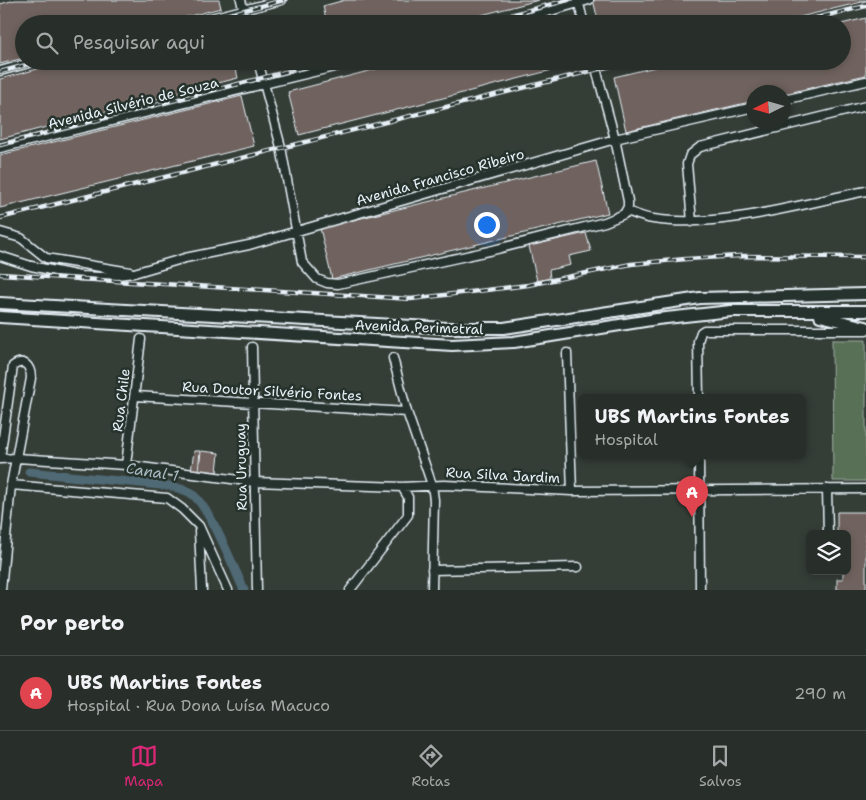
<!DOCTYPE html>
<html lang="pt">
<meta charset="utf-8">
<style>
:root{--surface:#282e29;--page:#303631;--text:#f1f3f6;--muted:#a5a8a8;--line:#444a46;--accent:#db2777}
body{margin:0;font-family:"Shantell Sans",sans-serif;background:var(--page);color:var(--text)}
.controls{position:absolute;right:15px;bottom:15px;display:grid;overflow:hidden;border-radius:8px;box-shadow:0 2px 8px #0003}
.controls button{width:45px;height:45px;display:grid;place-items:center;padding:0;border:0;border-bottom:1px solid var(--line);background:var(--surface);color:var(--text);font:25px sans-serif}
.compass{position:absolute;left:746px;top:85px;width:45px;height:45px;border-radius:50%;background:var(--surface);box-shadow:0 2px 8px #0003;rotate:265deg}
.you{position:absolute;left:486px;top:224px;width:18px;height:18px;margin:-12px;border:4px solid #fff;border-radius:50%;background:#1a73e8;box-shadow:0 0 0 8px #1a73e833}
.badge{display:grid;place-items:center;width:32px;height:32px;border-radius:50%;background:var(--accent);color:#fff;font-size:16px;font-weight:700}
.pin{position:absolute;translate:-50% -41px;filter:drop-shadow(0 1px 2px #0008)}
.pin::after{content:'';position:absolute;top:26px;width:18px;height:15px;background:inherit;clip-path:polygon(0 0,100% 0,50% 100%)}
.popup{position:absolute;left:578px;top:394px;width:228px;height:65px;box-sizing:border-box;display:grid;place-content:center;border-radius:8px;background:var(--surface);filter:drop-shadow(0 1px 4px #0005);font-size:16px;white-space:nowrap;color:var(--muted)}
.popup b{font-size:19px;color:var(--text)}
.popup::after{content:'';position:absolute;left:50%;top:100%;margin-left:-10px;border:10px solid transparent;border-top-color:var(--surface)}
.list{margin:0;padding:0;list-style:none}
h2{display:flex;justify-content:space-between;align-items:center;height:65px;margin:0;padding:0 20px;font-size:21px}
h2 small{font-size:16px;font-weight:400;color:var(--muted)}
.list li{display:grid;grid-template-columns:32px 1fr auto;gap:15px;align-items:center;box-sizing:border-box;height:75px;padding:0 20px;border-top:1px solid var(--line)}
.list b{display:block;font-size:19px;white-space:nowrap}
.list p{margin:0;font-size:16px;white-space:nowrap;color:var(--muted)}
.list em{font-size:16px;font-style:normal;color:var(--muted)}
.icon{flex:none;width:28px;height:28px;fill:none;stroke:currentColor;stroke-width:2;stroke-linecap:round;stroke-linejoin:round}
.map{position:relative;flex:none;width:866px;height:590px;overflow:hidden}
.search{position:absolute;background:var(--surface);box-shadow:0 2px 8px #0003;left:15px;right:15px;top:15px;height:55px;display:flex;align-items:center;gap:12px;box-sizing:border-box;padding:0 18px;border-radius:28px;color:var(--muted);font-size:19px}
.sheet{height:140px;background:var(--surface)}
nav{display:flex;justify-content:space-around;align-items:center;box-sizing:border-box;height:70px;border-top:1px solid var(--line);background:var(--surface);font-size:14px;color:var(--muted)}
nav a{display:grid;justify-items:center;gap:2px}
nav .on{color:var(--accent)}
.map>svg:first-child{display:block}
.grass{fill:#586f54;stroke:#a0b0a6}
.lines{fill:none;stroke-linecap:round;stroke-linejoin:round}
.canal{stroke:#4f6974;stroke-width:9}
.building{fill:#70635f;stroke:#e8f1f8}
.minor-casing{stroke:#e8f1f8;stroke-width:11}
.major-casing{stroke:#e8f1f8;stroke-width:14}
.minor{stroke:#26332d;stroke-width:8}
.major{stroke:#26332d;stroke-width:10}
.rail-casing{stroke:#e8f1f8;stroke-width:4.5}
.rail{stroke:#26332d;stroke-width:2.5;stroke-dasharray:8;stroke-linecap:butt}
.labels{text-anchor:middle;stroke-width:5;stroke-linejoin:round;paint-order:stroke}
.street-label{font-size:14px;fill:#e8f1f8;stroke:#26332d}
.water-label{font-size:15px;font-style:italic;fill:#abbbc3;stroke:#26332d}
</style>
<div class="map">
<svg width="866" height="590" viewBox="0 0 866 590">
<rect width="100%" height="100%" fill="#353d37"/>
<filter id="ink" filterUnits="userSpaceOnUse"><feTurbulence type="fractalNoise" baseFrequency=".02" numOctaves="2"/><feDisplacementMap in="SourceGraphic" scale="10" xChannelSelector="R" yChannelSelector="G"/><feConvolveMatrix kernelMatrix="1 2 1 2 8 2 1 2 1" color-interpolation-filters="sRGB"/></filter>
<g filter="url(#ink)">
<path class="grass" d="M 832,340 L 866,340 L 866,481 L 833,481 Z"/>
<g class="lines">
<path class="canal" d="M 29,472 L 170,486 C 178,488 185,489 192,494 C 211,509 233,566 244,590"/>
</g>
<path class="building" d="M 15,0 L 219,0 L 221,8 L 159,24 L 24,24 L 24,58 L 0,64 L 0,4 Z
M 345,0 L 539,0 L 447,24 L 327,24 L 323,6 Z
M 593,0 L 866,0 L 866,1 L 771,24 L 599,24 Z
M 866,18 L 866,75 L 784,94 L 754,92 L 754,101 L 626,131 L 614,77 L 680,61 L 842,61 L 841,24 Z
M 68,61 L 234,61 L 238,78 L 0,139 L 0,79 Z
M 407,61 L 554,61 L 556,69 L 299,135 L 288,92 Z
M 242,96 L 254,146 L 0,208 L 0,155 Z
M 596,161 L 608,213 L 332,279 L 320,228 Z
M 586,233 L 591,251 L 569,256 L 571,265 L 549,270 L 550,278 L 537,281 L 529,246 Z
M 194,451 L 200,451 L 198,472 L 191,471 Z
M 201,451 L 219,453 L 217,472 L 199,470 Z
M 837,512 L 866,512 L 866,590 L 837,590 L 837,579 L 843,579 L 843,571 L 847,571 L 847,534 L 837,534 Z"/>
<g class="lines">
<defs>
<path id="minor" d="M 241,0 L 247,24
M 578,0 L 584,24
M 187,24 L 282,0
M 505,24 L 589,0
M 258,61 L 281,147 L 302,262 L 317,279 L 327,283 L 338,284 L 489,251 L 605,222 L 624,214 L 628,207 L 628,201 L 615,139 L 594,61
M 0,71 L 37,61
M 784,100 L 866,81
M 0,148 L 359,61
M 627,211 C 635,214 644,218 653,219 C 718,229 801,204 866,191
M 692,222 L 687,164 L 690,155 L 700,147 L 866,106
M 0,232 L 21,238 L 46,258 L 130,272
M 0,256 L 31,266 L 80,276 L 101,277 L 134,273 L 185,258 L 249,245 L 615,139 L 754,107
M 252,347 L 257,590
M 567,353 L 572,491
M 393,358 L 407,412 L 432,485 L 434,500 L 432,590
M 135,396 L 407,412
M 699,398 L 698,341 L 701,332 L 704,330 L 866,330
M 699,456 L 700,590
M 0,459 L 17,458 L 126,465 L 254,482 L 402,487 L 444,485 L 572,491 L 866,489
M 0,459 L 13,366 C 24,358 31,366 31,378 L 11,485 L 1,590
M 126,465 L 141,339
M 11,485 L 167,498 L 182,509 L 199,526 L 228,590
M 827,489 L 828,534
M 199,531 L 202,590
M 432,570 L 578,567
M 350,590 L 408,515 L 408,497 L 402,487"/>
<path id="major" d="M 0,303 L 448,328 L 504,328 L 700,298 L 866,294
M 820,316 L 866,327
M 0,317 L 452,345 L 514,342 L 657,319 L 731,311 L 866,311"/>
</defs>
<use href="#minor" class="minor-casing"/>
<use href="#major" class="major-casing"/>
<use href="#minor" class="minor"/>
<use href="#major" class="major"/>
<defs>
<path id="rail" d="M 190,24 L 284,0
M 475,24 L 568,0
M 791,24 L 866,6
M 0,72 L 41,61
M 0,145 L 328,61
M 0,218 L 631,61
M 0,274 L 411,299 L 528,285 L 631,264 L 686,259 L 739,256 L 866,257"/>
</defs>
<use href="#rail" class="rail-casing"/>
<use href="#rail" class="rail"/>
</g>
</g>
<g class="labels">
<g class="street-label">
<text transform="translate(133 103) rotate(-14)" y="5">Avenida Silvério de Souza</text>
<text transform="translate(440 177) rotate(-16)" y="5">Avenida Francisco Ribeiro</text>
<text transform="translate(419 327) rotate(2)" y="5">Avenida Perimetral</text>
<text transform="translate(272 391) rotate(3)" y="5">Rua Doutor Silvério Fontes</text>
<text transform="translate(121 400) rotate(-83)" y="5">Rua Chile</text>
<text transform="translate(241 467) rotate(-91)" y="5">Rua Uruguay</text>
<text transform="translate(503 475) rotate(3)" y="5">Rua Silva Jardim</text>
</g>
<g class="water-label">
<text transform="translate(152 472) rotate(9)" y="5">Canal 1</text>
</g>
</g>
</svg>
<div class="controls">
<button><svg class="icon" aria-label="layers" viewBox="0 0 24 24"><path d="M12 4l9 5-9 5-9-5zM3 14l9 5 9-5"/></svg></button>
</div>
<svg class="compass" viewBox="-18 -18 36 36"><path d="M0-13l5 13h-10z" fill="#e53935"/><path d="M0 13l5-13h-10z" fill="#a5a8a8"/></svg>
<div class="you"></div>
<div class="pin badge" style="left:692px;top:517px;background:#e0444e">A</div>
<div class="popup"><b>UBS Martins Fontes</b>Hospital</div>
<div class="search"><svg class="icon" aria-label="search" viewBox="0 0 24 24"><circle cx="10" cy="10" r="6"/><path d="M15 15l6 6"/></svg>Pesquisar aqui</div>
</div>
<section class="sheet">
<h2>Por perto<small></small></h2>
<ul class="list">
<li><span class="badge" style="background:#e0444e">A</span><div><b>UBS Martins Fontes</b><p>Hospital · Rua Dona Luísa Macuco</p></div><em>290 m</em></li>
</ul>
</section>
<nav>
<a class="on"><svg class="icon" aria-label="map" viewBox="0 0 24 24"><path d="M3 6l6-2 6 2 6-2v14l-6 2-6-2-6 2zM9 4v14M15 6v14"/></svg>Mapa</a>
<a><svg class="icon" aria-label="directions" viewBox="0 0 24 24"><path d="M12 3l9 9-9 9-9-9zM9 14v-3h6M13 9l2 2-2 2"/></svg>Rotas</a>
<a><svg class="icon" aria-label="saved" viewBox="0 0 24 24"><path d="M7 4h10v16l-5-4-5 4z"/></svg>Salvos</a>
</nav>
